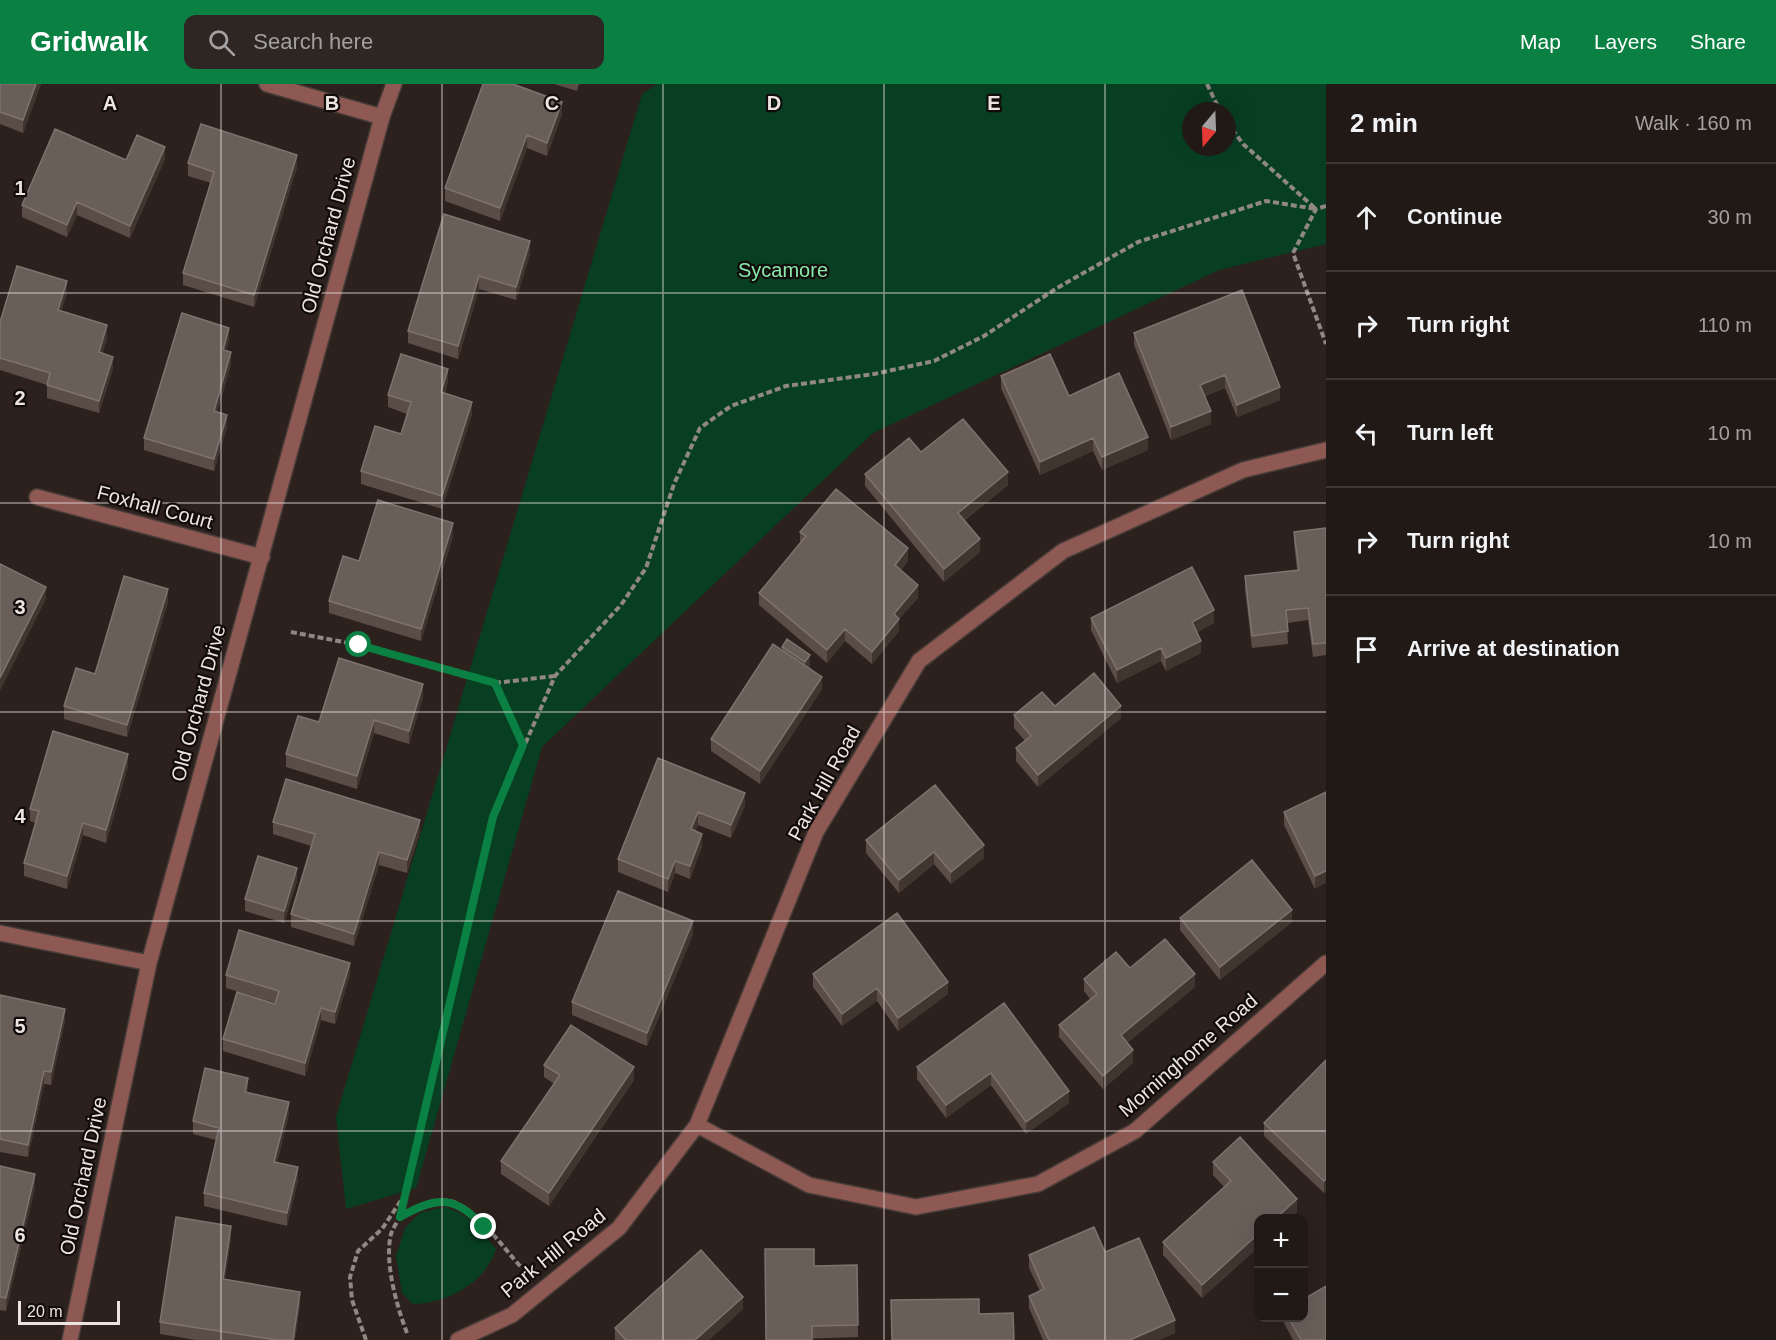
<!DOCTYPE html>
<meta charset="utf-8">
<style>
:root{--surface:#211915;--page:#2d2622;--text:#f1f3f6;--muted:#a2a0a0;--line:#3e3834;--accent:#0b8043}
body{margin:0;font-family:Arial,sans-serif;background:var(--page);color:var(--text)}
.controls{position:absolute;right:18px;bottom:18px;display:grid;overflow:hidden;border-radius:12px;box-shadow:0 6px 24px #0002}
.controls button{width:54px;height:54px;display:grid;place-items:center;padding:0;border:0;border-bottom:2px solid var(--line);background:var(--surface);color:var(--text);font:30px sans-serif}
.compass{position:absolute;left:1182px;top:18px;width:54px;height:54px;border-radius:50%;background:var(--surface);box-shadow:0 6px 24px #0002;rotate:199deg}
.scale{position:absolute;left:18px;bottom:15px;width:102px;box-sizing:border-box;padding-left:6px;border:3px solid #ece4e1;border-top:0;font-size:16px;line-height:21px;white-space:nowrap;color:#ece4e1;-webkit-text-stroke:4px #110c0a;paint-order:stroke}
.stop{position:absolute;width:18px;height:18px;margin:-14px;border:4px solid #0b8043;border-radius:50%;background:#fff}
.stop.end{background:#0b8043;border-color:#fff;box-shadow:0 2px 6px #0008}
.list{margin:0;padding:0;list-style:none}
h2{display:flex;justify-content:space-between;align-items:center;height:78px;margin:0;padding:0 24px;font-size:26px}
h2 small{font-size:20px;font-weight:400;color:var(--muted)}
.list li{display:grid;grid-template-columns:39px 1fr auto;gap:18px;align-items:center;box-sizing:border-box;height:108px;padding:0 24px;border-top:2px solid var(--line)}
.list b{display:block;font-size:22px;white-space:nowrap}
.list em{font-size:20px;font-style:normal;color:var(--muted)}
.icon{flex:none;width:33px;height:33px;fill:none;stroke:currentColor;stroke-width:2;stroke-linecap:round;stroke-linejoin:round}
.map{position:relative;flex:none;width:1326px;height:1256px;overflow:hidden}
header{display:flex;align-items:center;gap:36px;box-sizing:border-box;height:84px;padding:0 30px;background:var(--accent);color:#fff}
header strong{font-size:28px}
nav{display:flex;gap:33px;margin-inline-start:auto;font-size:21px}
.search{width:420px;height:54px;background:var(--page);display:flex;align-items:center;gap:15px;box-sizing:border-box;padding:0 21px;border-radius:12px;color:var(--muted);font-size:22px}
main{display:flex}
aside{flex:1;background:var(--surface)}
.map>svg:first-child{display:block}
.green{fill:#083f22;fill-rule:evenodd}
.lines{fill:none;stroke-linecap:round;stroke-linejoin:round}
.street-casing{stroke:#473c38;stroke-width:18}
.path{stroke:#918884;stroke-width:4;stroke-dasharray:6 3;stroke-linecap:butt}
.street{stroke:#8e5853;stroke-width:15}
.wall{fill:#5a4d48}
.shaded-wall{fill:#413530}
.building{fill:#6a5e59;stroke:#7e736e;stroke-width:1.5}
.route{stroke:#0b8043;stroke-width:8}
.grid{fill:none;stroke:#ece4e1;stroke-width:1.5;stroke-opacity:0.55}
.labels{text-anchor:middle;stroke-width:4.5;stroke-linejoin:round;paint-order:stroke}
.street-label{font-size:20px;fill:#ece4e1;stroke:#110c0a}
.park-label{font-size:20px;fill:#87eaab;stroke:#110c0a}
.grid-label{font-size:20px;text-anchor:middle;font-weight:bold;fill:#ece4e1;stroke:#110c0a;stroke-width:4.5;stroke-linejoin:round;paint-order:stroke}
</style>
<header>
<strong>Gridwalk</strong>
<div class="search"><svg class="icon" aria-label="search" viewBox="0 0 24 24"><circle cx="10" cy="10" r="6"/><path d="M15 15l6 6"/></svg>Search here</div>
<nav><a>Map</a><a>Layers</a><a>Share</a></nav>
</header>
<main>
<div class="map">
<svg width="1326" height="1256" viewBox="0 0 1326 1256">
<rect width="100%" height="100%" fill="#2c211c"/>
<path class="green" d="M 657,0 L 1326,0 L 1326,160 L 1219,186 L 873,349 L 542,663 L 416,1104 L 346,1125 L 336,1033 L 642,10 ZM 1191,27 L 1227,27 L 1227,63 L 1191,63 Z
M 445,1123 C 471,1132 479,1143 496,1165 C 485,1199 448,1219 413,1220 L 402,1209 L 396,1172 L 405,1144 L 420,1129 Z"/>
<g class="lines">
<defs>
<path id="street" d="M 267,0 L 382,33
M 37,413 L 262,473
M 0,849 L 149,879
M 697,1041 L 809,1101 L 916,1123 L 1038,1100 L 1135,1047 L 1326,879
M 70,1256 L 149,879 L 382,33 L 394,0
M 458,1256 L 512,1231 L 619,1144 L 697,1041 L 816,748 L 919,577 L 1063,467 L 1243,386 L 1326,366"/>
</defs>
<use href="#street" class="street-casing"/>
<path class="path" d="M 1207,0 L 1220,27
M 1227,38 L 1243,60 L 1315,124
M 1326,122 L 1316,125 L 1293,169 L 1326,260
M 291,548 L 359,561 L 495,599 L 523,661
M 495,599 L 555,592
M 400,1132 C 414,1125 432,1114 449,1117 C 473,1120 504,1165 521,1183
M 407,1249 C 397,1223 384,1178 391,1150 C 393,1144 397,1138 400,1133 L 493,733 L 555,592 L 621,521 L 646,484 L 674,400 L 700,344 L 731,322 L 786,302 L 874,290 L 934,277 L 984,252 L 1057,204 L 1138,158 L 1266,117 L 1316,125
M 366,1256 L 352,1216 L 350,1193 L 358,1167 L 382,1145 L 402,1115"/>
<use href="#street" class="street"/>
</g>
<path class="wall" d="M 0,0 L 41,0 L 23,49 L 0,40 Z
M 483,0 L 562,30 L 547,72 L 527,64 L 500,137 L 445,117 L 445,104 Z
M 554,0 L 579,0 L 577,7 Z
M 165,75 L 130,154 L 77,131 L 67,153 L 22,133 L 22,121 L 126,76 Z
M 188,79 L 297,83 L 254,223 L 183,201 L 183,189 L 211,99 L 188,92 Z
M 444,130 L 530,170 L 516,216 L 479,205 L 458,275 L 408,259 L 408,247 Z
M 67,209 L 61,227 L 107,254 L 102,270 L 113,285 L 99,329 L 47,314 L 47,301 L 0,286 L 0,238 Z
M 1134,249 L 1280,316 L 1237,333 L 1225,304 L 1205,312 L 1211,340 L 1171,356 L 1134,261 Z
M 229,256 L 226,267 L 231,281 L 217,328 L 227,343 L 214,387 L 144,366 L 144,354 Z
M 1001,292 L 1069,312 L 1148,366 L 1102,386 L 1093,367 L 1040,391 L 1001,304 Z
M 448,297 L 445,309 L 472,330 L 442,425 L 361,400 L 361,387 L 401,350 L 407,330 L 388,323 L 388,311 Z
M 921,368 L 1008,401 L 965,436 L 980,468 L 944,498 L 865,402 L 865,390 Z
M 1326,444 L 1326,571 L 1313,573 L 1308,536 L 1287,539 L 1288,560 L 1252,564 L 1245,505 L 1245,492 L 1297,486 L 1294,460 L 1294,448 Z
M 800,448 L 908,477 L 901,486 L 918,514 L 899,535 L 899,547 L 872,580 L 845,557 L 827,579 L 759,521 L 759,509 L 800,459 Z
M 453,452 L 421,557 L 329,529 L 329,517 L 359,477 Z
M 168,518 L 127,653 L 64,635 L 64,622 L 95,590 Z
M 1091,534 L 1214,539 L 1197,548 L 1201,569 L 1166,587 L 1161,577 L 1117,599 L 1091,546 Z
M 787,555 L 810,584 L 822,605 L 760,700 L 711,667 L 711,655 L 782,566 L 782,563 Z
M 423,613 L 409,660 L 374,649 L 357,705 L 286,683 L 286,670 L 319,638 Z
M 1055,622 L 1121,634 L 1038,703 L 1016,677 L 1016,664 L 1025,657 L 1014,644 L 1014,631 Z
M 658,674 L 745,721 L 731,754 L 698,741 L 695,747 L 702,762 L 690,795 L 675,789 L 668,808 L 618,788 L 618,775 Z
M 128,682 L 106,759 L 83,751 L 67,805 L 24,792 L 24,779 L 36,739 L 30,737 L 30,725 Z
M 1326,708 L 1315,805 L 1284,741 L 1284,728 Z
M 273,738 L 420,748 L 407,789 L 379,781 L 354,862 L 291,843 L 291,830 L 311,762 L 273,750 Z
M 866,756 L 984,774 L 951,800 L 934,780 L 899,809 L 866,769 Z
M 297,797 L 284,839 L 245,827 L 245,815 Z
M 1180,834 L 1292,838 L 1220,896 L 1180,846 Z
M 693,850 L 647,962 L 572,931 L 572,918 Z
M 1130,884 L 1195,903 L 1127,959 L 1133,979 L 1103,1005 L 1059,953 L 1059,941 L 1090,915 L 1084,907 L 1084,895 Z
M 813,890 L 948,910 L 898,947 L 877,917 L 842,942 L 813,903 Z
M 226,891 L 350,891 L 335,940 L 321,936 L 305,992 L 223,967 L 223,955 L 276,919 L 226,904 Z
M 0,911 L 65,937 L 51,1001 L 44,1000 L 28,1073 L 0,1068 Z
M 1004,919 L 1069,1019 L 1026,1050 L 991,1001 L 946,1034 L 917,995 L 917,983 Z
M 1326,976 L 1324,1109 L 1264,1052 L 1264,1039 Z
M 544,981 L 634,996 L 549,1122 L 501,1090 L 501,1077 L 554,1000 L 544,993 Z
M 248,1007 L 248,1008 L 289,1030 L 277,1079 L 298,1096 L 287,1142 L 204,1122 L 204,1109 L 216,1056 L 193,1050 L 193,1037 Z
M 1213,1078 L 1297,1128 L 1202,1214 L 1163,1171 L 1163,1158 L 1224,1103 L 1213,1091 Z
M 0,1082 L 35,1103 L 6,1227 L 0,1226 Z
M 231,1154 L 225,1195 L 300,1220 L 295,1256 L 196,1256 L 160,1250 L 160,1238 Z
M 1105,1168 L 1175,1249 L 1159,1256 L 1043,1256 L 1029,1224 L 1029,1212 L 1040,1207 L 1029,1184 L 1029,1171 Z
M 857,1181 L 858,1253 L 766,1256 L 814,1182 Z
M 743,1225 L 709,1256 L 615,1256 L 615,1244 Z
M 1284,1233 L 1304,1233 L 1326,1256 L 1293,1256 L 1284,1239 Z"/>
<path class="shaded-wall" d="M 36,0 L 41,0 L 23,49 L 23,36 Z
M 562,18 L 562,30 L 547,72 L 547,59 Z
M 527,51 L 527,64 L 500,137 L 500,124 Z
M 165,63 L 165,75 L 130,154 L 130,142 Z
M 297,71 L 297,83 L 254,223 L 254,211 Z
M 77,118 L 77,131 L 67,153 L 67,141 Z
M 530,157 L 530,170 L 516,216 L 516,203 Z
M 479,192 L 479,205 L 458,275 L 458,262 Z
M 67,197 L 67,209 L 58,239 L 58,226 Z
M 107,241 L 107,254 L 99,281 L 99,268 Z
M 229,244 L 229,256 L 223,278 L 223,266 Z
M 231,268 L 231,281 L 214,339 L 214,327 Z
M 113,273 L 113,285 L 99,329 L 99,317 Z
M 448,285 L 448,297 L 441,320 L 441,308 Z
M 1225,291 L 1225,304 L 1200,313 L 1200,301 Z
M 1280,303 L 1280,316 L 1237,333 L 1237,321 Z
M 472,318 L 472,330 L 442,425 L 442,412 Z
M 1211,327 L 1211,340 L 1171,356 L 1171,343 Z
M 227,331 L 227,343 L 214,387 L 214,375 Z
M 1148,353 L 1148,366 L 1102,386 L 1102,373 Z
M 1093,354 L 1093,367 L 1040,391 L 1040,378 Z
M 1008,388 L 1008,401 L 958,441 L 958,429 Z
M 453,439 L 453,452 L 421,557 L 421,545 Z
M 980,455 L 980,468 L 944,498 L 944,485 Z
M 908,464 L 908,477 L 895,494 L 895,481 Z
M 918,501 L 918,514 L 899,535 L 899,547 L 872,580 L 872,568 L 894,530 Z
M 46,503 L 46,515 L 0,607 L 0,594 Z
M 168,505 L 168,518 L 127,653 L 127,641 Z
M 1214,526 L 1214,539 L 1192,550 L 1192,538 Z
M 845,545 L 845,557 L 827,579 L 827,566 Z
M 1201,557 L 1201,569 L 1166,587 L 1166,574 Z
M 1161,564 L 1161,577 L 1117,599 L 1117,586 Z
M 810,571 L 810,584 L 805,591 L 805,578 Z
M 822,593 L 822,605 L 760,700 L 760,687 Z
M 423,600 L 423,613 L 409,660 L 409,647 Z
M 1121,622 L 1121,634 L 1038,703 L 1038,691 Z
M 374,636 L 374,649 L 357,705 L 357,692 Z
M 128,670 L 128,682 L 106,759 L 106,746 Z
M 745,709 L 745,721 L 731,754 L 731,741 Z
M 698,728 L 698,741 L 691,758 L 691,745 Z
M 420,736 L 420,748 L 407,789 L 407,776 Z
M 83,739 L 83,751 L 67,805 L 67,792 Z
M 702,750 L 702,762 L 690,795 L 690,782 Z
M 984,761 L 984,774 L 951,800 L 951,788 Z
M 379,768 L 379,781 L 354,862 L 354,850 Z
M 934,768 L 934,780 L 899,809 L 899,796 Z
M 675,777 L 675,789 L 668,808 L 668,795 Z
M 297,784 L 297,797 L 284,839 L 284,827 Z
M 1326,787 L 1326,799 L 1315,805 L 1315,792 Z
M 1292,826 L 1292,838 L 1220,896 L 1220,883 Z
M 693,837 L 693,850 L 647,962 L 647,949 Z
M 350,879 L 350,891 L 335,940 L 335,928 Z
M 1195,890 L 1195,903 L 1121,964 L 1121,951 Z
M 948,898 L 948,910 L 898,947 L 898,934 Z
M 877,904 L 877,917 L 842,942 L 842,930 Z
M 321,924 L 321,936 L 305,992 L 305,979 Z
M 65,925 L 65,937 L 51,1001 L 51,988 Z
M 1133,966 L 1133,979 L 1103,1005 L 1103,992 Z
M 634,983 L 634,996 L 549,1122 L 549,1109 Z
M 44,987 L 44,1000 L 28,1073 L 28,1061 Z
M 991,989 L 991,1001 L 946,1034 L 946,1021 Z
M 248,994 L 248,1007 L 245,1020 L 245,1008 Z
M 1069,1007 L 1069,1019 L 1026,1050 L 1026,1038 Z
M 289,1018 L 289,1030 L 274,1091 L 274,1078 Z
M 298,1083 L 298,1096 L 287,1142 L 287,1129 Z
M 35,1090 L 35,1103 L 6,1227 L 6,1214 Z
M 1326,1095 L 1326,1108 L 1324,1109 L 1324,1097 Z
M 1297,1115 L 1297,1128 L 1290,1134 L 1276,1134 Z
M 231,1142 L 231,1154 L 223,1208 L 223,1195 Z
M 1258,1150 L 1258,1163 L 1202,1214 L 1202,1201 Z
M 300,1208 L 300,1220 L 295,1256 L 293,1256 Z
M 743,1213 L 743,1225 L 709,1256 L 695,1256 Z
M 1175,1236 L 1175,1249 L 1159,1256 L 1130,1256 Z"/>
<path class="building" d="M 0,0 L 36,0 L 23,36 L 0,28 Z
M 483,0 L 513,0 L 562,18 L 547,59 L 527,51 L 500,124 L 445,104 Z
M 201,40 L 297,71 L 254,211 L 183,189 L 214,88 L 188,79 Z
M 55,45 L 126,76 L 137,51 L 165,63 L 130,142 L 77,118 L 67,141 L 22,121 Z
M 444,130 L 530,157 L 516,203 L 479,192 L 458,262 L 408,247 Z
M 17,182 L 67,197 L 58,226 L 107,241 L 99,268 L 113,273 L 99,317 L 47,301 L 50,289 L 0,274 L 0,238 Z
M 1242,206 L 1280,303 L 1237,321 L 1225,291 L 1200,301 L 1211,327 L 1171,343 L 1134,249 Z
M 182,229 L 229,244 L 223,266 L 231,268 L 214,327 L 227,331 L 214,375 L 144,354 Z
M 401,270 L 448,285 L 441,308 L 472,318 L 442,412 L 361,387 L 375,342 L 401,350 L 411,318 L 388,311 Z
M 1050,270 L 1069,312 L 1119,289 L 1148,353 L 1102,373 L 1093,354 L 1040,378 L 1001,292 Z
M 963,335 L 1008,388 L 958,429 L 980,455 L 944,485 L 865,390 L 909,354 L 921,368 Z
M 836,405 L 908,464 L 895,481 L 918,501 L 894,530 L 899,535 L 872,568 L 845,545 L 827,566 L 759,509 L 806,452 L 800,448 Z
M 378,416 L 453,439 L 421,545 L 329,517 L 343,472 L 359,477 Z
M 1326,444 L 1326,559 L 1313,560 L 1308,524 L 1286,526 L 1288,547 L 1252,552 L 1245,492 L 1299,486 L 1294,448 Z
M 0,480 L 46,503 L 0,594 Z
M 1192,483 L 1214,526 L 1192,538 L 1201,557 L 1166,574 L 1161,564 L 1117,586 L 1091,534 Z
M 124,492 L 168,505 L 127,641 L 64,622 L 76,584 L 95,590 Z
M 787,555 L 810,571 L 805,578 L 782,563 Z
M 773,560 L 822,593 L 760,687 L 711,655 Z
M 339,574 L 423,600 L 409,647 L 374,636 L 357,692 L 286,670 L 298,632 L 319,638 Z
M 1094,589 L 1121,622 L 1038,691 L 1016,664 L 1031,652 L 1014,631 L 1042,608 L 1055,622 Z
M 53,647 L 128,670 L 106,746 L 83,739 L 67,792 L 24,779 L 39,727 L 30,725 Z
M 658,674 L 745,709 L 731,741 L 698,728 L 691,745 L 702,750 L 690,782 L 675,777 L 668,795 L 618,775 Z
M 286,695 L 420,736 L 407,776 L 379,768 L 354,850 L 291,830 L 315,750 L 273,738 Z
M 935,701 L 984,761 L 951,788 L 934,768 L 899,796 L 866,756 Z
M 1326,708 L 1326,787 L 1315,792 L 1284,728 Z
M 258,772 L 297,784 L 284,827 L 245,815 Z
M 1252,776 L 1292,826 L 1220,883 L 1180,834 Z
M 618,807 L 693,837 L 647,949 L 572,918 Z
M 897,829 L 948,898 L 898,934 L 877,904 L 842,930 L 813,890 Z
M 239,846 L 350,879 L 335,928 L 321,924 L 305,979 L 223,955 L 237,908 L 275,920 L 279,907 L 226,891 Z
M 1165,855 L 1195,890 L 1121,951 L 1133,966 L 1103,992 L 1059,941 L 1097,910 L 1084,895 L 1116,868 L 1130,884 Z
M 0,911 L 65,925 L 51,988 L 44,987 L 28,1061 L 0,1055 Z
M 1004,919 L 1069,1007 L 1026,1038 L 991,989 L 946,1021 L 917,983 Z
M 571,941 L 634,983 L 549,1109 L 501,1077 L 560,991 L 544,981 Z
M 1326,976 L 1326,1095 L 1324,1097 L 1264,1039 Z
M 205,984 L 248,994 L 245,1008 L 289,1018 L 274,1078 L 298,1083 L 287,1129 L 204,1109 L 219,1044 L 193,1037 Z
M 1240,1053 L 1297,1115 L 1276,1134 L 1258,1134 L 1258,1150 L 1202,1201 L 1163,1158 L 1231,1097 L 1213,1078 Z
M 0,1082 L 35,1090 L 6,1214 L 0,1213 Z
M 176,1133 L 231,1142 L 223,1195 L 300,1208 L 293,1256 L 277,1256 L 160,1238 Z
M 1094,1143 L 1105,1168 L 1139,1154 L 1175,1236 L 1130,1256 L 1049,1256 L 1029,1212 L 1044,1205 L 1029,1171 Z
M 765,1165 L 814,1165 L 814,1182 L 857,1181 L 858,1241 L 812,1242 L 812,1256 L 766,1256 Z
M 701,1166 L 743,1213 L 695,1256 L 626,1256 L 615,1244 Z
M 1326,1202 L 1326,1256 L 1301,1256 L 1288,1233 L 1304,1233 L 1304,1215 Z
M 979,1215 L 979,1230 L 1013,1229 L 1014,1256 L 892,1256 L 891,1216 Z"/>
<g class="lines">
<path class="route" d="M 359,561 L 495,599 L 523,661 L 493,733 L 400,1133 C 437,1112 455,1111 484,1143"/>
</g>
<path class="grid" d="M 221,0 L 221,1256M 442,0 L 442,1256M 663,0 L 663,1256M 884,0 L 884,1256M 1105,0 L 1105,1256M 0,209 L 1326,209M 0,419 L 1326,419M 0,628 L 1326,628M 0,837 L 1326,837M 0,1047 L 1326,1047"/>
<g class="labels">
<g class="street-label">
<text transform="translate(328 151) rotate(-75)" y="7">Old Orchard Drive</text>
<text transform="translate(155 423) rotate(15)" y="7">Foxhall Court</text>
<text transform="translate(198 619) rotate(-75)" y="7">Old Orchard Drive</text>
<text transform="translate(824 699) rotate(-61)" y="7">Park Hill Road</text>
<text transform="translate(1188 971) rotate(-41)" y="7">Morninghome Road</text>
<text transform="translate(83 1092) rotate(-78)" y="7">Old Orchard Drive</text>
<text transform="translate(553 1169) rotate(-39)" y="7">Park Hill Road</text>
</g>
<g class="park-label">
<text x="783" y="193">Sycamore</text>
</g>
</g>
<g class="grid-label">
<text x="110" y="26">A</text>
<text x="332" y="26">B</text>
<text x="552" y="26">C</text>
<text x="774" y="26">D</text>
<text x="994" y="26">E</text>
<text x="20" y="111">1</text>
<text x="20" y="321">2</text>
<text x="20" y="530">3</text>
<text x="20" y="739">4</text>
<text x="20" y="949">5</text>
<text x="20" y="1158">6</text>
</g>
</svg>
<div class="controls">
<button>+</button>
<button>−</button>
</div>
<svg class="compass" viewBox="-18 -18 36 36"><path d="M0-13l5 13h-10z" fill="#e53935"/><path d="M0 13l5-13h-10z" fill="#a2a0a0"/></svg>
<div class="scale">20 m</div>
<div class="stop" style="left:359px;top:561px"></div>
<div class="stop end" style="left:484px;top:1143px"></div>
</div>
<aside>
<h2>2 min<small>Walk · 160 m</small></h2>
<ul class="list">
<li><svg class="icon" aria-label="ahead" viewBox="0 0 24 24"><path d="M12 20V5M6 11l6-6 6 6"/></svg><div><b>Continue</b></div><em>30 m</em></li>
<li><svg class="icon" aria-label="right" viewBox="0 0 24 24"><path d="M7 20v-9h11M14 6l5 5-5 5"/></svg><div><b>Turn right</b></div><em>110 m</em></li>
<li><svg class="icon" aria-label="left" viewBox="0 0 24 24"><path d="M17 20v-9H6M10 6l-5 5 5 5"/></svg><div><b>Turn left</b></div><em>10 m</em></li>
<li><svg class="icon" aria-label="right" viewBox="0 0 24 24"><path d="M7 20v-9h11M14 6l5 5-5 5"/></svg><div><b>Turn right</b></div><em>10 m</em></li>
<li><svg class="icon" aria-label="arrive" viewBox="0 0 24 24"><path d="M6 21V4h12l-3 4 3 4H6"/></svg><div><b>Arrive at destination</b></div></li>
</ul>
</aside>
</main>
